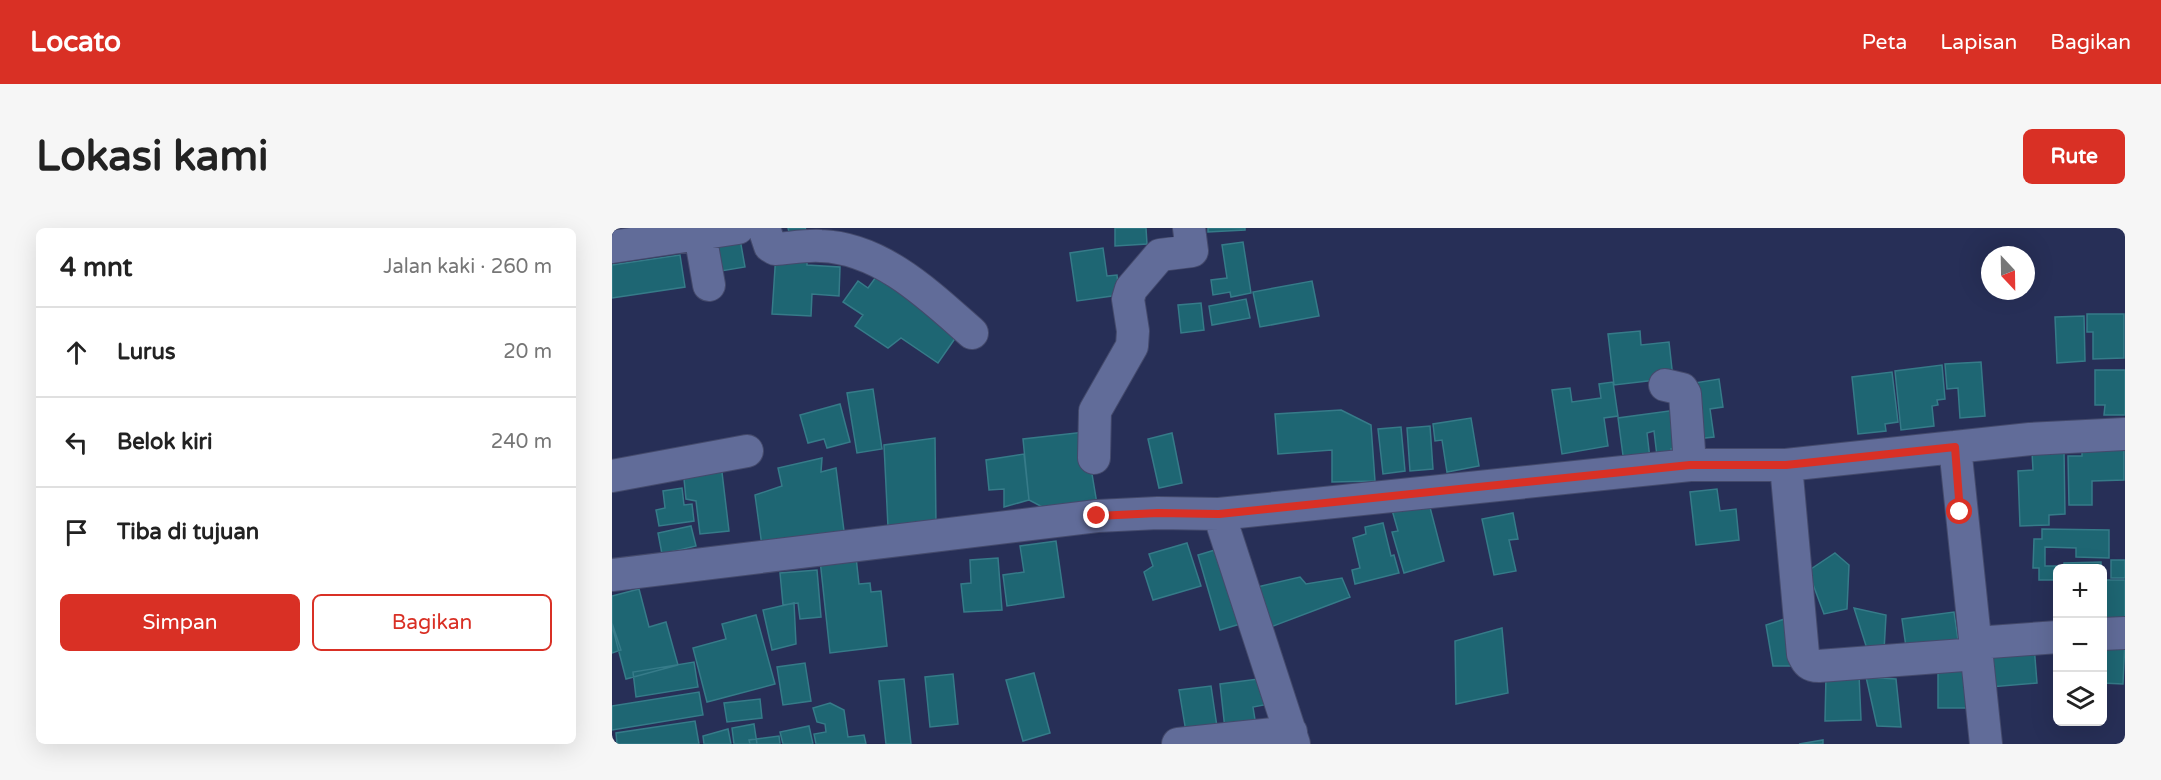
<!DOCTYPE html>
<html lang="id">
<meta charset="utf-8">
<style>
:root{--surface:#fff;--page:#f6f6f6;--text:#222;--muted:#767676;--line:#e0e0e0;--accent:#d93025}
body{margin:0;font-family:"Varela Round",sans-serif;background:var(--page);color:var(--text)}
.controls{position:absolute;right:18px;bottom:18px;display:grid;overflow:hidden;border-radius:9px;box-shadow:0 6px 24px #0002}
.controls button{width:54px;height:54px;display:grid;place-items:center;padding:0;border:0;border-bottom:2px solid var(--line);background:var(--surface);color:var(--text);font:30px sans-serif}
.compass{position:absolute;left:1369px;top:18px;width:54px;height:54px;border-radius:50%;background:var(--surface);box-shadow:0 6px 24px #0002;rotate:158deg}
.stop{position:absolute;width:18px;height:18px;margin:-14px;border:4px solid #d93025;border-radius:50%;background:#fff}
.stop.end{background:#d93025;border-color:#fff;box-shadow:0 2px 6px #0008}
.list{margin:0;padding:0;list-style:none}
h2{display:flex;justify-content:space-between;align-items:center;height:78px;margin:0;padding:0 24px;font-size:26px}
h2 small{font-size:20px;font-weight:400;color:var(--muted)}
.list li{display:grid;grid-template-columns:39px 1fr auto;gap:18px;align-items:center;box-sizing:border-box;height:90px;padding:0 24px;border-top:2px solid var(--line)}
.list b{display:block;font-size:22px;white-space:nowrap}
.list em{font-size:20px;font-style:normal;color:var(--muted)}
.actions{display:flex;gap:12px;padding:18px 24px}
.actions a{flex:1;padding:14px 0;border:2px solid var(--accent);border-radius:9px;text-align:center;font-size:21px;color:var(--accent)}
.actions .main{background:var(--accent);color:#fff}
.icon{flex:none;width:33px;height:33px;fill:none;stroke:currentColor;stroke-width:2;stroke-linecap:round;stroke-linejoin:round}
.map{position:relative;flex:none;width:1513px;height:516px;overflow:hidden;border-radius:9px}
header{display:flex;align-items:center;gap:36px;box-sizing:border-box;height:84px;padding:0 30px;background:var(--accent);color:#fff}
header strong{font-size:28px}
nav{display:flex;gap:33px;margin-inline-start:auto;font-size:21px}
.intro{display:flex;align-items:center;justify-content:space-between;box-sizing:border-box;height:144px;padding:0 36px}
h1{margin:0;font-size:42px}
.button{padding:15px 27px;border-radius:9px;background:var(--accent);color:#fff;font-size:21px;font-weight:700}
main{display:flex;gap:36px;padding:0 36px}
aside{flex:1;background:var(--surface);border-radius:9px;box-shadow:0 6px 24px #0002}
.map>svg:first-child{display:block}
.building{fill:#1e6673;stroke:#367b89;stroke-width:1.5}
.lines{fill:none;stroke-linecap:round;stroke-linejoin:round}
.minor-casing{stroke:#444a6c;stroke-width:34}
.minor{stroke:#616c99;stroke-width:32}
.route{stroke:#d93025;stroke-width:8}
</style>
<header>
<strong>Locato</strong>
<nav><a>Peta</a><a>Lapisan</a><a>Bagikan</a></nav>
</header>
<div class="intro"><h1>Lokasi kami</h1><a class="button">Rute</a></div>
<main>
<aside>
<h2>4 mnt<small>Jalan kaki · 260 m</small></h2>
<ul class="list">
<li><svg class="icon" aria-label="ahead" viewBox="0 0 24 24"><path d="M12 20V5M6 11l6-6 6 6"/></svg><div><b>Lurus</b></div><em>20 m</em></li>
<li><svg class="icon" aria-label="left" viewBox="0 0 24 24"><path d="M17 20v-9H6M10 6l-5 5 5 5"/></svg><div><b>Belok kiri</b></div><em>240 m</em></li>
<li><svg class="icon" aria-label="arrive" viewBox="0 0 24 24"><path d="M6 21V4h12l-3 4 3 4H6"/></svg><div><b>Tiba di tujuan</b></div></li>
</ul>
<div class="actions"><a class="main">Simpan</a><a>Bagikan</a></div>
</aside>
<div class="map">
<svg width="1513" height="516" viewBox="0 0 1513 516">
<rect width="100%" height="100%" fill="#272f57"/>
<path class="building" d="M 176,0 L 193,0 L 194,2 L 177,4 Z
M 503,0 L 534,0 L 535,16 L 503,18 Z
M 596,0 L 633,0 L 633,2 L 596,4 Z
M 128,11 L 133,39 L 103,44 L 99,16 Z
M 631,14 L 639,65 L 619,69 L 618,64 L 601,67 L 599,52 L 615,50 L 610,17 Z
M 491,20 L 495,48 L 505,47 L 507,67 L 465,73 L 458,25 Z
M 164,25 L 195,27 L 195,37 L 228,39 L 227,68 L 200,66 L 199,88 L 160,86 Z
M 68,27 L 73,59 L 0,70 L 0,37 Z
M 269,42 L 344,109 L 326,135 L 289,110 L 276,120 L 243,98 L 251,87 L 231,74 L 246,53 L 256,60 Z
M 700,53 L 707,88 L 648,99 L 641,64 Z
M 634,71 L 638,90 L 600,97 L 597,78 Z
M 589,75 L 592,102 L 569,105 L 566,77 Z
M 1475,86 L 1512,86 L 1512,130 L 1481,131 L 1481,104 L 1475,104 Z
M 1472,88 L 1473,133 L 1445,135 L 1443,89 Z
M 1028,103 L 1029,117 L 1057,114 L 1061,150 L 1002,157 L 996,106 Z
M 1369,134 L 1373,188 L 1348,190 L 1346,160 L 1335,161 L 1333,136 Z
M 1330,137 L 1333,171 L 1325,172 L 1326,177 L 1320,178 L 1322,198 L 1289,202 L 1283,143 Z
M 1483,142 L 1513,142 L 1513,187 L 1492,187 L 1493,177 L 1483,177 Z
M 1280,144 L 1286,194 L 1273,196 L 1274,203 L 1246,206 L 1240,149 Z
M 1107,151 L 1111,179 L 1098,181 L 1102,209 L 1084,211 L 1076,156 Z
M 1001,154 L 1006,188 L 992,190 L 996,218 L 950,226 L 940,162 L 958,160 L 960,174 L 989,170 L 987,156 Z
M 261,161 L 270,221 L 245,225 L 235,165 Z
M 228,176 L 238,214 L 215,220 L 212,211 L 196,215 L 188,187 Z
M 729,182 L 759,197 L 763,253 L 720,254 L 720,222 L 666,226 L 663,186 Z
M 1064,182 L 1069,220 L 1059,221 L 1060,226 L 1045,228 L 1042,203 L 1035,205 L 1038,231 L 1012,235 L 1006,190 Z
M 859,190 L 867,238 L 835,244 L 830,212 L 823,213 L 821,196 Z
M 818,198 L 821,241 L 798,243 L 795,200 Z
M 789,199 L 793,243 L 771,246 L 766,201 Z
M 473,204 L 485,276 L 442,285 L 417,272 L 411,211 Z
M 560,205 L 570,255 L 547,260 L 536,211 Z
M 323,210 L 324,299 L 276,299 L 272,217 Z
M 1512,215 L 1512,252 L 1480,253 L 1480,277 L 1457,277 L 1456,228 L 1470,228 L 1470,221 Z
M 1452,223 L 1453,286 L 1437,287 L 1437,297 L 1408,298 L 1406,243 L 1421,242 L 1420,224 Z
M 412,226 L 417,272 L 392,279 L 392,261 L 377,262 L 374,232 Z
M 210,230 L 209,244 L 224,240 L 232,303 L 150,318 L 143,267 L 170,258 L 166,240 Z
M 109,236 L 117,303 L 88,306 L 84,273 L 74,271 L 71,241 Z
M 70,260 L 72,277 L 80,276 L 82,293 L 47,298 L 44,282 L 53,280 L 51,263 Z
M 1105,261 L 1108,283 L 1124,281 L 1127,312 L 1084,317 L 1078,264 Z
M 814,264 L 832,333 L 792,345 L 780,304 L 786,303 L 778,275 Z
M 901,285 L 906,311 L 897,312 L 904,343 L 882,347 L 870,291 Z
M 771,295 L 779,328 L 782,327 L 787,345 L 743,356 L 740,342 L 748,340 L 741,310 L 754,306 L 753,299 Z
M 79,298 L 84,318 L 50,326 L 46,305 Z
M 1430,301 L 1497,302 L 1497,330 L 1464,329 L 1464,320 L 1433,319 L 1433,338 L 1448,338 L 1448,340 L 1446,340 L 1446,352 L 1427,352 L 1427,340 L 1421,340 L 1422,311 L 1430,311 Z
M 444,313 L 452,369 L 395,378 L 391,347 L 412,344 L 408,318 Z
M 575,315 L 589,358 L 541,372 L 532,344 L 541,338 L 537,326 Z
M 613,319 L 635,394 L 608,402 L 586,327 Z
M 1223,325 L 1237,337 L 1235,381 L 1212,386 L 1196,343 Z
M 244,329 L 247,356 L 258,355 L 259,364 L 269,363 L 275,418 L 218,425 L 208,332 Z
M 386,330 L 390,382 L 352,384 L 349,356 L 359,355 L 358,332 Z
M 1499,332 L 1513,332 L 1513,350 L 1499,350 Z
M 1489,334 L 1489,340 L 1452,340 L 1452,335 Z
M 205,342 L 209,389 L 188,391 L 186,375 L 171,377 L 168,345 Z
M 688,349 L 694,356 L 730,350 L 738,369 L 656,400 L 641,360 Z
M 1490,352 L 1513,352 L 1513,400 L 1490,400 Z
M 27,361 L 37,399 L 54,394 L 66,437 L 14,451 L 0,397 L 0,368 Z
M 182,375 L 184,416 L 160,422 L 151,382 Z
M 1242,380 L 1274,387 L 1272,423 L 1256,424 Z
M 1342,384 L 1347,419 L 1295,426 L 1290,391 Z
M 144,387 L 163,456 L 95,474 L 81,420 L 114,411 L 110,396 Z
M 1182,388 L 1189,438 L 1161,438 L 1154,397 Z
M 0,395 L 9,422 L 0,425 Z
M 890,400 L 896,465 L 844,476 L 843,413 Z
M 1490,412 L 1513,413 L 1511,456 L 1490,455 Z
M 1422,417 L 1425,455 L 1378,459 L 1374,422 Z
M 82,434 L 86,459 L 24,469 L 21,444 Z
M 193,435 L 199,473 L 171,477 L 165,439 Z
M 1326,435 L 1360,435 L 1360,480 L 1326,480 Z
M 422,445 L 438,505 L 411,513 L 394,452 Z
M 341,446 L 346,496 L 318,499 L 313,449 Z
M 1247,446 L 1249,492 L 1213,493 L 1214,447 Z
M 1254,449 L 1284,451 L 1289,499 L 1265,498 Z
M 654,450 L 657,476 L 641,479 L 644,498 L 613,501 L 608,456 Z
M 292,451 L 299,516 L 274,516 L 267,453 Z
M 599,458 L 605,499 L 574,504 L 567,462 Z
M 87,464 L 91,487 L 0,502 L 0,478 Z
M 148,471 L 150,490 L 115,494 L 112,475 Z
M 218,475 L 232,482 L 236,509 L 252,507 L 254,516 L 204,516 L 202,506 L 214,504 L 213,496 L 205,494 L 201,480 Z
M 83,493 L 87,516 L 5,516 L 4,505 Z
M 142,496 L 145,516 L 122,516 L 120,500 Z
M 197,498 L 201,516 L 171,516 L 168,504 Z
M 116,501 L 119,516 L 92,516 L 91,508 Z
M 167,508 L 168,516 L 138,516 L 137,512 Z
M 1211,512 L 1211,516 L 1187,516 Z"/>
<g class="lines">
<defs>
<path id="minor" d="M 152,0 L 158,18 L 163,21 C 178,20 194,17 209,18 C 269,20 317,67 360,105
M 88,6 L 97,57
M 0,19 L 126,0
M 1053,157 L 1070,161 L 1073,166 L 1078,237
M 482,230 L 483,183 L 520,118 L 521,103 L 516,71 L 519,61 L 548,27 L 580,23 L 577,0
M 1174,237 L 1191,426 C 1195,435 1198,438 1207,438 L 1365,426
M 0,248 L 135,223
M 607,286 L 1078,237 L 1174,237 L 1343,219
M 0,347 L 485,288 L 546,285 L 607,286 L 682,516
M 1490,406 L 1513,405
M 1364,415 L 1446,409
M 566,516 L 679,504
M 1374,516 L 1343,219 L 1418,211 L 1513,206"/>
</defs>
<use href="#minor" class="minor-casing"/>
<use href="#minor" class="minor"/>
</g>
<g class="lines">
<path class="route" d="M 485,288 L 546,285 L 607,286 L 1078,237 L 1174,237 L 1343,219 L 1348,284"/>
</g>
</svg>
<div class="controls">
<button>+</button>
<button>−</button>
<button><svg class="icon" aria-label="layers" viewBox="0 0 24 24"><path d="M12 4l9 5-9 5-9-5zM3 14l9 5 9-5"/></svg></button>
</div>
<svg class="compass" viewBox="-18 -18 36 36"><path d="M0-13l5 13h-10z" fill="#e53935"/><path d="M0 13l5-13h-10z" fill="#767676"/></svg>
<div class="stop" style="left:1348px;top:284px"></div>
<div class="stop end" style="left:485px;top:288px"></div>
</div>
</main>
